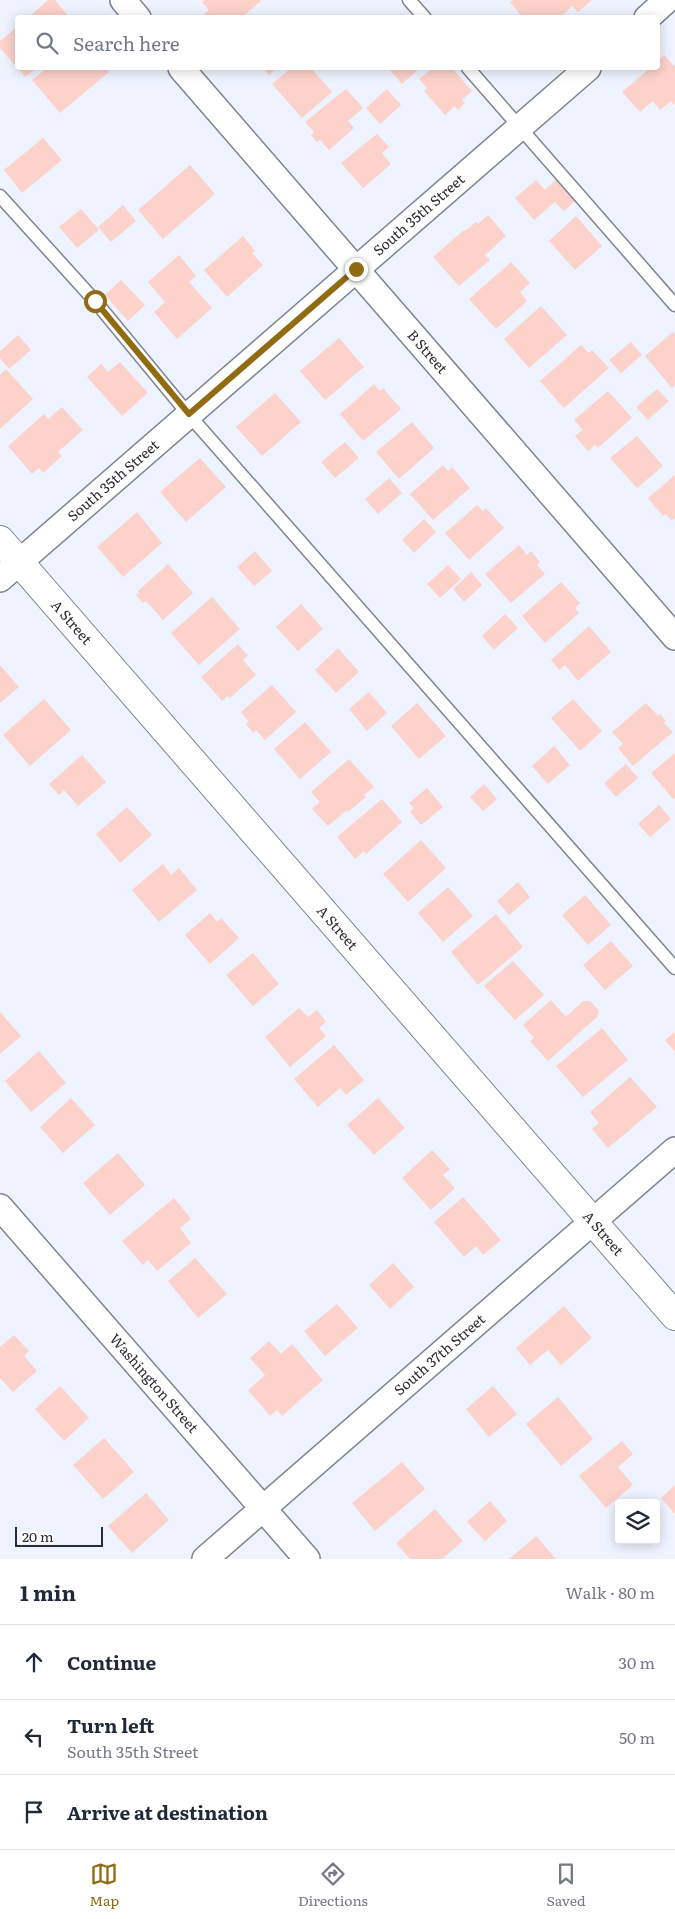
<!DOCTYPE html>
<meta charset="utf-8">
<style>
:root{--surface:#fff;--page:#f2f2f3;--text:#1f2937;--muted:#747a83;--line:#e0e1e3;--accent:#916b12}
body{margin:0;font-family:Literata,serif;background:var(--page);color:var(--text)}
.controls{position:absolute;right:15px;bottom:15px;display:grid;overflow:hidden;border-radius:5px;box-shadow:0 2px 12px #0003}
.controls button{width:45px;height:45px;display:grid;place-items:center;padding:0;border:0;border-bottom:1px solid var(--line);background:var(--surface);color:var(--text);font:25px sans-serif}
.scale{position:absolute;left:15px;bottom:12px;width:88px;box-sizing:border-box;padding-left:5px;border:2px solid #2a2c31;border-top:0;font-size:14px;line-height:18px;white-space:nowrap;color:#2a2c31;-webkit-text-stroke:4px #fff;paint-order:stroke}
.stop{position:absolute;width:15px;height:15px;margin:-11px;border:4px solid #916b12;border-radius:50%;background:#fff}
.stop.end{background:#916b12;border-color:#fff;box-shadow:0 1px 5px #0008}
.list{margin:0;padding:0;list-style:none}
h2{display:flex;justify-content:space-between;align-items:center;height:65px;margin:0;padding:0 20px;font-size:21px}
h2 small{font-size:16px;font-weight:400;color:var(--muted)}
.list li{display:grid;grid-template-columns:32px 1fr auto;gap:15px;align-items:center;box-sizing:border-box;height:75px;padding:0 20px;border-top:1px solid var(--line)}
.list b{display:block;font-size:19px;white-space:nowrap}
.list p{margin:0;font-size:16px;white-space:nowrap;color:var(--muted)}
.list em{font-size:16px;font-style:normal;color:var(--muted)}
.icon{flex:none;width:28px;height:28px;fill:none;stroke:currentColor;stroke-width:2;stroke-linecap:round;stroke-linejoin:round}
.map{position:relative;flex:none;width:675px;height:1559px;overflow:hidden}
.search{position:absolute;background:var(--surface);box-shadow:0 2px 12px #0003;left:15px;right:15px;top:15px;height:55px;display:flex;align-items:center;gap:12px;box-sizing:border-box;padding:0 18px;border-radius:5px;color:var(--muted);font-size:19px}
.sheet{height:290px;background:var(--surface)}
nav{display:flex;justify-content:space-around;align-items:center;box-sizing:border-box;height:70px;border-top:1px solid var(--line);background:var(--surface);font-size:14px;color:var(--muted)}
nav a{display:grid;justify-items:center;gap:2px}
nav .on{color:var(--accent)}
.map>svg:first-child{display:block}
.building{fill:#fcd2ca}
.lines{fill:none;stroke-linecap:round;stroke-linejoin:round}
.service-casing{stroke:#7f848e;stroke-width:15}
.minor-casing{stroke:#7f848e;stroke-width:28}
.secondary-casing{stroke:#7f848e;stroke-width:30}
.service{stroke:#fff;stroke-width:12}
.minor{stroke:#fff;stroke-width:25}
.secondary{stroke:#fff;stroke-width:28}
.route{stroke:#916b12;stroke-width:6}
.labels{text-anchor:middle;stroke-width:4;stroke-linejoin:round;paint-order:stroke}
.street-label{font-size:14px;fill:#2a2c31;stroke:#fff}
</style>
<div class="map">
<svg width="675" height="1559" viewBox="0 0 675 1559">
<rect width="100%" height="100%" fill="#eef3ff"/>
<path class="building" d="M 48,0 L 55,0 L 70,18 L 28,18 Z
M 204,0 L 260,0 L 261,1 L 241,18 L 207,18 L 204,14 L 209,10 L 202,2 Z
M 513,0 L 592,0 L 578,12 L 572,6 L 559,18 L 523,18 L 510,2 Z
M 18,26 L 18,68 L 37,68 L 25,77 L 0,48 L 0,41 Z
M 664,55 L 674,66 L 675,65 L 675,105 L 671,101 L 660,110 L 653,101 L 640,112 L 622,92 L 650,68 L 658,68 L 658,61 Z
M 47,68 L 105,68 L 109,72 L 60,113 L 32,80 Z
M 263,68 L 277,68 L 269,75 Z
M 291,68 L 311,68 L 332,92 L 302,118 L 272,84 Z
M 388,68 L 420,68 L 402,84 Z
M 433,68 L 452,68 L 472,91 L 462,100 L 465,103 L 458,110 L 455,106 L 445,115 L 424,91 L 427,88 L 419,79 Z
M 346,89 L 363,108 L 348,121 L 354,128 L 329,150 L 320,140 L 317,142 L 311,135 L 314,132 L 305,122 Z
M 387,89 L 401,105 L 380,124 L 366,108 Z
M 377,134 L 389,147 L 382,153 L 391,164 L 363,188 L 341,163 Z
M 43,138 L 62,160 L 22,193 L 4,170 Z
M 190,165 L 215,194 L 163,239 L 138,210 Z
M 557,179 L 576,200 L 564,211 L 555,202 L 534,220 L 515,198 L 536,180 L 545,190 Z
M 123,205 L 136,221 L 111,242 L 98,227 Z
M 81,209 L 99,230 L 77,248 L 59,227 Z
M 488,215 L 506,236 L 485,255 L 490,260 L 459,286 L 433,257 L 464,230 L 465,231 L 476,222 L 478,224 Z
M 576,216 L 602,246 L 575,270 L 549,241 Z
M 243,236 L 255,251 L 252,253 L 263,265 L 227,297 L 204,270 Z
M 179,255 L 196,276 L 189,282 L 212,308 L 177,339 L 154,312 L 165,302 L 148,282 Z
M 511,262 L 530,283 L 520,292 L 527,301 L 496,329 L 469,299 Z
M 121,280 L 145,305 L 128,321 L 105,295 Z
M 541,306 L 567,335 L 529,368 L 504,339 Z
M 673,332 L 675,335 L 675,385 L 672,388 L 645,356 Z
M 18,335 L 31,350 L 9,369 L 0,358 L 0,351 Z
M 339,338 L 364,367 L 325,400 L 300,371 Z
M 631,342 L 642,355 L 621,373 L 609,360 Z
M 581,345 L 589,353 L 592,350 L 609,368 L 564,408 L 540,381 Z
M 120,362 L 148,393 L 122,416 L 87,377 L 101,364 L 108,372 Z
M 6,369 L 33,399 L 0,429 L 0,375 Z
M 374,384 L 380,391 L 383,388 L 401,409 L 363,441 L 340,414 Z
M 657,389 L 669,401 L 648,420 L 636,407 Z
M 608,391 L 632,418 L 598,448 L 595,445 L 588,451 L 575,436 L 583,430 L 574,420 Z
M 275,393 L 301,422 L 262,456 L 236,427 Z
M 62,407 L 83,430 L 58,452 L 62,456 L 43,473 L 39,468 L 32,474 L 8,446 L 44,414 L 48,419 Z
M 412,422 L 434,448 L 399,479 L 376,452 Z
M 637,436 L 663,466 L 637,488 L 610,458 Z
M 345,442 L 359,458 L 335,478 L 321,462 Z
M 200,458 L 226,487 L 186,522 L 160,492 Z
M 443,465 L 448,471 L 452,467 L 470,488 L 433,520 L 410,494 Z
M 675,475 L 675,518 L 672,521 L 666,514 L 663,516 L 648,498 Z
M 389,478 L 402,493 L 378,514 L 365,499 Z
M 477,505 L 483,511 L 486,508 L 504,528 L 469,560 L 445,533 Z
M 137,512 L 162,543 L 123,577 L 97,547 Z
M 424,519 L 436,532 L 414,553 L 402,540 Z
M 519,545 L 527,555 L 531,551 L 540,562 L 537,565 L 545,574 L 511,603 L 485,574 Z
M 255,551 L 272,571 L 254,586 L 237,567 Z
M 168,564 L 193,593 L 163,620 L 146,601 L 143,603 L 136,595 L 139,593 L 138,591 Z
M 448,565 L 461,579 L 440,598 L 427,584 Z
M 471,572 L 482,585 L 464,602 L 453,589 Z
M 561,582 L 580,603 L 575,608 L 579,613 L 545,643 L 522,616 Z
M 212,597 L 240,629 L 199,665 L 171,633 Z
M 301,604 L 323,629 L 298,651 L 276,627 Z
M 505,614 L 518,628 L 494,650 L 482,636 Z
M 589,626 L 611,652 L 578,681 L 565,665 L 559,670 L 551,660 Z
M 238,644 L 248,656 L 243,660 L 256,675 L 230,698 L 228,696 L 222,701 L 201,677 Z
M 338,648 L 359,672 L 336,693 L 315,670 Z
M 0,665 L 19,687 L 0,703 Z
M 272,685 L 296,712 L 265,740 L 256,730 L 253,733 L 246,724 L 249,722 L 241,712 Z
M 369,692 L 387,713 L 367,731 L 349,709 Z
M 44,699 L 71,730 L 30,766 L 3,735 Z
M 573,699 L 602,731 L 580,751 L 551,718 Z
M 417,703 L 446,736 L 419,759 L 391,726 Z
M 646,703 L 658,716 L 660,714 L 666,721 L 664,723 L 673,732 L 633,766 L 618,748 L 623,744 L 612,732 Z
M 305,722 L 331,752 L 300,779 L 274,749 Z
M 554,746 L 570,765 L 548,784 L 532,766 Z
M 675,753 L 675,798 L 673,799 L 651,773 Z
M 82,755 L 106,782 L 78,806 L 64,790 L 59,795 L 49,784 Z
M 349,759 L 374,787 L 364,795 L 366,797 L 348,812 L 347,810 L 328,826 L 312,809 L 320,802 L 311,792 Z
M 626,764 L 638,778 L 616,797 L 604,783 Z
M 484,784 L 497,799 L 483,811 L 470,797 Z
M 427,788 L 443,807 L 421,825 L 410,812 L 414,808 L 409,803 Z
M 382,799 L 402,822 L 366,854 L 364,851 L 355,859 L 337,837 Z
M 659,805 L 671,819 L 650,837 L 638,824 Z
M 127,807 L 152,835 L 120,863 L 96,834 Z
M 421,840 L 446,868 L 408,902 L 383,874 Z
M 163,864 L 171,875 L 179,868 L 197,890 L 159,922 L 132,890 Z
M 518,882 L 530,897 L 509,915 L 497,901 Z
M 448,887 L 473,916 L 443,942 L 418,913 Z
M 585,895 L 611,925 L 588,945 L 562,915 Z
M 210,913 L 217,922 L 221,918 L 239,938 L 210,964 L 185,935 Z
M 496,914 L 523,947 L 478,985 L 451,952 Z
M 611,941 L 633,966 L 605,990 L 583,965 Z
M 253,953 L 279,984 L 253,1006 L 226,975 Z
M 513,961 L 544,995 L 515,1020 L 484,986 Z
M 551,1000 L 566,1017 L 583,1001 L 590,1001 L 599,1011 L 597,1017 L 548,1061 L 530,1041 L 534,1038 L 523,1025 Z
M 299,1008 L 308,1017 L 317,1010 L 326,1022 L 319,1028 L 326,1036 L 290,1067 L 265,1037 Z
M 0,1012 L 21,1036 L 0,1054 Z
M 602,1028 L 628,1060 L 583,1097 L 556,1066 Z
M 675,1032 L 675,1052 L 665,1040 Z
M 334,1045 L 364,1080 L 346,1095 L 340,1088 L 318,1107 L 294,1079 Z
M 39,1051 L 66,1083 L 31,1112 L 5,1081 Z
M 630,1077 L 657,1107 L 608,1148 L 592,1129 L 599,1123 L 590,1112 Z
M 71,1098 L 95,1125 L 63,1153 L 40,1127 Z
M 378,1098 L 405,1128 L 374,1155 L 347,1125 Z
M 432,1150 L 450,1169 L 443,1175 L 455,1188 L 431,1210 L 402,1178 Z
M 118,1153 L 145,1185 L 110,1215 L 83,1183 Z
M 463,1197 L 501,1240 L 483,1255 L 476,1246 L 464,1257 L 434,1222 Z
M 174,1198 L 191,1219 L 180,1228 L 191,1243 L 157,1271 L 148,1260 L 143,1265 L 122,1241 Z
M 195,1258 L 227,1294 L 198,1318 L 168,1281 Z
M 393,1263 L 414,1287 L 390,1309 L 369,1285 Z
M 337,1304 L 358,1328 L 325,1356 L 304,1331 Z
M 564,1306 L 592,1338 L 561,1365 L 548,1350 L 530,1365 L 516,1348 Z
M 14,1335 L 29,1351 L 24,1356 L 37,1371 L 13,1392 L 0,1378 L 0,1347 Z
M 269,1341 L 281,1354 L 292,1344 L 323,1380 L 282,1416 L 277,1410 L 270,1416 L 248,1390 L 265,1375 L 250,1358 Z
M 60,1386 L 89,1418 L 64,1441 L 35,1409 Z
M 493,1386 L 517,1414 L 489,1437 L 466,1409 Z
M 558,1397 L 593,1439 L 561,1466 L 526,1424 Z
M 104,1438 L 134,1472 L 103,1499 L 73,1465 Z
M 622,1441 L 633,1454 L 618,1467 L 633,1485 L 606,1508 L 579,1476 Z
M 402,1462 L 425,1489 L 375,1531 L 352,1503 Z
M 675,1485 L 675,1514 L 661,1498 Z
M 146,1493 L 169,1520 L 132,1553 L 108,1526 Z
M 490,1501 L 507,1521 L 485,1541 L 467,1522 Z
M 435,1509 L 463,1541 L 442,1559 L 410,1559 L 396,1543 Z
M 536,1536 L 556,1559 L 509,1559 Z"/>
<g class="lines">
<defs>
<path id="service" d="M 409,0 L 425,18
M 468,68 L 675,305
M 0,196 L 95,301 L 189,415 L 675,968"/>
<g id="minor">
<path d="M 123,0 L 138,18"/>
<path d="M 647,18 L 667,0"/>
<path id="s1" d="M 181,68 L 675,637"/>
<path id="s2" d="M 0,579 L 588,68"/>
<path id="s3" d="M 0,1207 L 307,1559"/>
<path id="s4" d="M 205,1559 L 675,1150"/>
</g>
<g id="secondary">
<path id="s5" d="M 0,540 L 675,1316"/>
</g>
</defs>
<use href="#service" class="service-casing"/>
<use href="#minor" class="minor-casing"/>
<use href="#secondary" class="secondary-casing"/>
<use href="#service" class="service"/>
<use href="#minor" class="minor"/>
<use href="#secondary" class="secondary"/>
</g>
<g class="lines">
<path class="route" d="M 95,301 L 189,414 L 356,269"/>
</g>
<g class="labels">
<g class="street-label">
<text dy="5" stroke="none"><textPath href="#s2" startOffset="555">South 35th Street</textPath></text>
<text dy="5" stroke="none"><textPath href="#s1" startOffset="376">B Street</textPath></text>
<text dy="5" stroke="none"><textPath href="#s2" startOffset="150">South 35th Street</textPath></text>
<text dy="5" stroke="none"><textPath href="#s5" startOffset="109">A Street</textPath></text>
<text dy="5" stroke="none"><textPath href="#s5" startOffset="514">A Street</textPath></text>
<text dy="5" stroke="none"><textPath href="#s5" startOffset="919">A Street</textPath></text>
<text dy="5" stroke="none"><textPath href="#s4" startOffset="311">South 37th Street</textPath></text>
<text dy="5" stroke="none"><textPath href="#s3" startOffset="234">Washington Street</textPath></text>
</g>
</g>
</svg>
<div class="controls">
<button><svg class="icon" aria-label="layers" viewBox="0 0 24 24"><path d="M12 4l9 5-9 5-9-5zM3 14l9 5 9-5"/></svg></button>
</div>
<div class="scale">20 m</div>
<div class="stop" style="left:95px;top:301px"></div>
<div class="stop end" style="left:356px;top:269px"></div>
<div class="search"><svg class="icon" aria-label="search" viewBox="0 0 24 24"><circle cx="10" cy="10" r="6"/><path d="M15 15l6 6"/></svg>Search here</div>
</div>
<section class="sheet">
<h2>1 min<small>Walk · 80 m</small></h2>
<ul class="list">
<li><svg class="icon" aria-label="ahead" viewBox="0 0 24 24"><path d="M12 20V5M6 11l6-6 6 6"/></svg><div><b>Continue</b></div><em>30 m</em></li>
<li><svg class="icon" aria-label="left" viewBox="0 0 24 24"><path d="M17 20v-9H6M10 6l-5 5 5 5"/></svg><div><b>Turn left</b><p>South 35th Street</p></div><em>50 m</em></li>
<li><svg class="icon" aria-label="arrive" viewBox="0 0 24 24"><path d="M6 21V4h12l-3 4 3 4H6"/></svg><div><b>Arrive at destination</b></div></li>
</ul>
</section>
<nav>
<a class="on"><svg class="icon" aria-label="map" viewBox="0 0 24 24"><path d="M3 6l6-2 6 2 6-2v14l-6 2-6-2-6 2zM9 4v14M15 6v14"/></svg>Map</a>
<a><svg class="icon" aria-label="directions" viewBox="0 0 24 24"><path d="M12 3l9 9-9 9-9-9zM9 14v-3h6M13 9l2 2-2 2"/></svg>Directions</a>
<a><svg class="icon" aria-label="saved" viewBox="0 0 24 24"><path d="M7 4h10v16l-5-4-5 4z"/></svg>Saved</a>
</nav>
